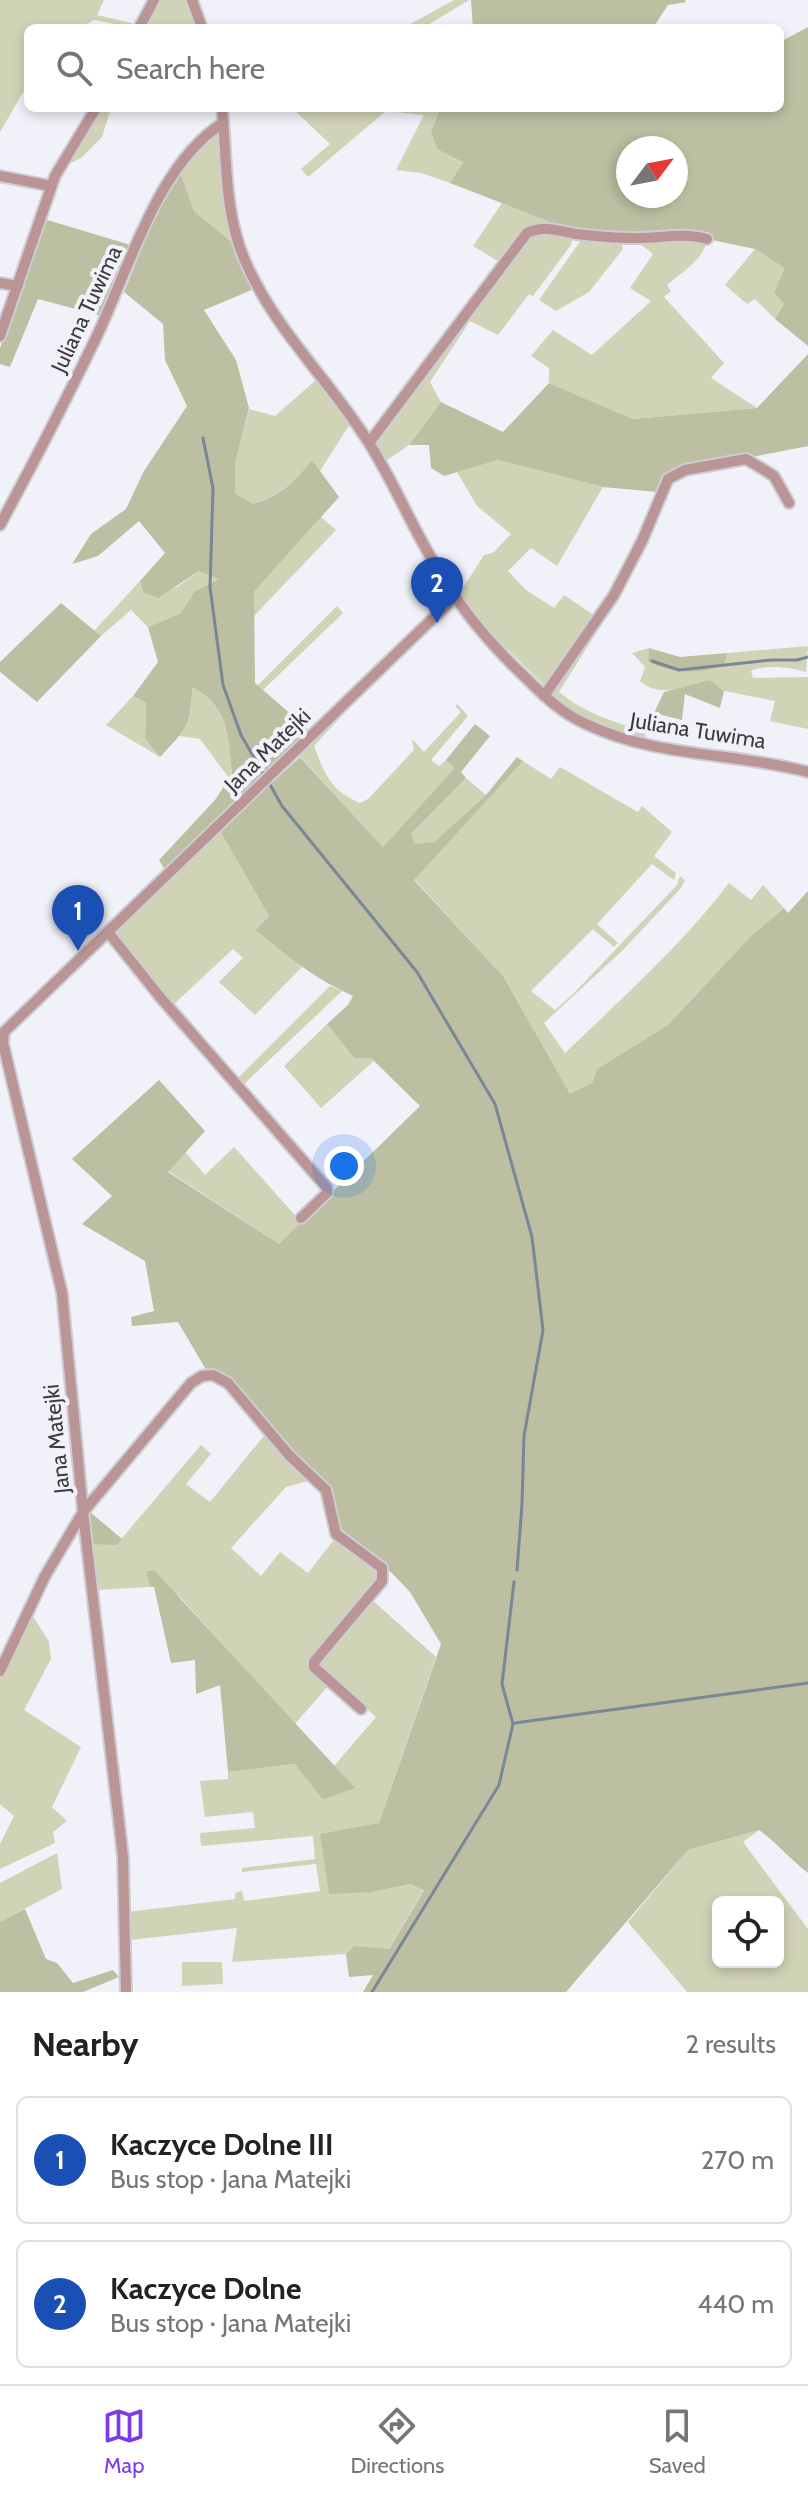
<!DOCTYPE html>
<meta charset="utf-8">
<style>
:root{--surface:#fff;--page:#f2f2f2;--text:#222;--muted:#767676;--line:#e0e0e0;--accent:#7c3aed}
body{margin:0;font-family:Cabin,sans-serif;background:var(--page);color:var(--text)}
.controls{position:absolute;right:24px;bottom:24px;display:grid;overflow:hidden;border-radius:12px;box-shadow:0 4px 12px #0003}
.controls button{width:72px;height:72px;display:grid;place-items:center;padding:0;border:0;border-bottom:2px solid var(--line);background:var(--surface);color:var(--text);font:40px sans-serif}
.compass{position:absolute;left:616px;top:136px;width:72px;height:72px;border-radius:50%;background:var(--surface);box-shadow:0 4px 12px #0003;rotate:58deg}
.you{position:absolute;left:344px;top:1166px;width:28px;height:28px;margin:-20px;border:6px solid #fff;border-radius:50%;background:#1a73e8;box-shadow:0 0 0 12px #1a73e833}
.badge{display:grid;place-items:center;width:52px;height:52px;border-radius:50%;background:var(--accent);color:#fff;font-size:26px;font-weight:700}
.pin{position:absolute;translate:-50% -66px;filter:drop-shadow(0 2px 4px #0008)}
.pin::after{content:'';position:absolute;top:42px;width:28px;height:24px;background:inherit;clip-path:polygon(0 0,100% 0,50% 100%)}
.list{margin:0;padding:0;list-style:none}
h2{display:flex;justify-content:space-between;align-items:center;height:104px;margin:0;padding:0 32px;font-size:34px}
h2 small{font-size:26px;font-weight:400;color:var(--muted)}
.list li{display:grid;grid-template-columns:52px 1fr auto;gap:24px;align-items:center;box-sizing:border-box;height:128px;margin:0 16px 16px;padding:0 16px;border:2px solid var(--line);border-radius:12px}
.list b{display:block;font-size:30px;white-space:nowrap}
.list p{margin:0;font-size:26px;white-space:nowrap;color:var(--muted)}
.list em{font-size:26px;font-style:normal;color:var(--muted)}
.icon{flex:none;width:44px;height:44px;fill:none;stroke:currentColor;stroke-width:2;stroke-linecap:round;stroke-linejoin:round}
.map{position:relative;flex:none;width:808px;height:1992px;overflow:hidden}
.search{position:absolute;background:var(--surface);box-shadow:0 4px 12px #0003;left:24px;right:24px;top:24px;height:88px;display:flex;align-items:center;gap:20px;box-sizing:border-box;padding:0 28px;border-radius:12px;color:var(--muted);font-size:30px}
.sheet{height:392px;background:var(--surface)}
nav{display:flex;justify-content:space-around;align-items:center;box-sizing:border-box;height:112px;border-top:2px solid var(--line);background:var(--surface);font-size:22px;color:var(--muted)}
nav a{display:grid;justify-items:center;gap:4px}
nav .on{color:var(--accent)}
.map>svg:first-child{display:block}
.green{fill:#d1d3b6;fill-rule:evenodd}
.forest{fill:#bcbfa1;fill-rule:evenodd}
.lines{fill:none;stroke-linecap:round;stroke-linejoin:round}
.stream{stroke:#798799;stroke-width:3}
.minor-casing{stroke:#cdcdd4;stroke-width:14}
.minor{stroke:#bb9595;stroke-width:10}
.labels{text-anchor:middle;stroke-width:8;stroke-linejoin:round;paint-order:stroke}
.street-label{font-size:22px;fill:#3c3c3f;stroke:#f1f1f9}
</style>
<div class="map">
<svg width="808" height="1992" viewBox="0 0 808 1992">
<rect width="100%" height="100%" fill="#f1f1f9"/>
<path class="green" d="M 0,0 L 104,0 L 97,15 L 135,24 L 148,0 L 134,28 L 94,20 L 80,28 L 28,28 L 28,84 L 0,132 Z
M 159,0 L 187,0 L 197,28 L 144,28 Z
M 454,0 L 469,0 L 423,28 L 403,28 Z
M 100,108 L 111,108 L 102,137 L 81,158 L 65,166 Z
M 292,108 L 377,108 L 386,111 L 391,108 L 441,108 L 431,131 L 463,162 L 450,183 L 421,173 L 396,170 L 424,115 L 386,111 L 308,177 L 301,169 L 330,144 Z
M 219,133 L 224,193 L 234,244 L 194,211 L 180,171 L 211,135 Z
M 502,203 L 563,227 C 521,224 524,230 498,261 L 473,246 Z
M 538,231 L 563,234 L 572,241 L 571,245 L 533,296 L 529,294 L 498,335 L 470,321 L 430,382 L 441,402 L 409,445 L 386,461 L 375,442 L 525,239 Z
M 676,238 L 700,238 L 706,244 C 700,262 681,273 667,285 L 671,291 L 664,297 L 724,363 L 711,378 L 757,408 L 633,419 L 549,383 L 549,368 L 531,356 L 553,330 L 592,355 L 651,301 L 630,288 L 653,254 L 639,243 Z
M 581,240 L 621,243 L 623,249 L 589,292 L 556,311 L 539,300 Z
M 755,249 L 786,268 L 774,292 L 784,304 L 775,319 L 755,299 L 747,304 L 725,285 Z
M 316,380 L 350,424 L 320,471 L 312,461 C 294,483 280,495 253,504 L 235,493 L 235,464 L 249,409 L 275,416 Z
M 498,460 L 603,487 L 557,566 L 531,548 L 508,571 L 526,590 L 554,608 L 564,595 L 595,616 L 546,687 L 497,639 L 459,594 L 484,555 L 493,553 L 511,534 L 477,506 L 457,472 Z
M 321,517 L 336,530 L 254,616 L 254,592 Z
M 199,571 L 220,579 L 194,592 L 181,613 L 148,627 L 131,610 L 101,636 L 93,632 L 140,581 L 143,592 L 177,587 Z
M 337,606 L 343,613 L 263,690 L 257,686 Z
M 599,623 L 601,625 L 559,692 C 584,713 615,722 645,732 L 646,739 C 612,729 579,719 551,697 L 550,692 Z
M 808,646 L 806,672 C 790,667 766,664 751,671 L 753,678 L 808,677 L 808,729 L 770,721 L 775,701 L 724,691 L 710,680 C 686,686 660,699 640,681 L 645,667 L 632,653 L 649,648 L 648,661 C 668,663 709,674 725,663 L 727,653 Z
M 192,687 C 230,709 228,734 232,774 L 229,778 L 200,739 L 179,736 C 192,721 192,706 192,687 Z
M 366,689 L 314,746 C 325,775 330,790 360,803 L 368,799 L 414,750 L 412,739 L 424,752 L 461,712 L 455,706 L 457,704 L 468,716 L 431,760 L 439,766 L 446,760 L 456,768 L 383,847 L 298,754 Z
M 133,696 L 146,703 L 145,739 L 160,757 L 106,725 Z
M 523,761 L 551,779 L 560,767 L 638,812 L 642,806 L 672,832 L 654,856 L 676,873 L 674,880 L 652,864 L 597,924 L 618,943 L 614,947 L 593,929 L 531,991 L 555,1010 L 575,992 L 677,885 L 680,876 L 685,880 L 681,888 L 623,950 L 544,1023 L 565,1053 C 622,998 681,946 729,883 L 751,900 L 763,885 L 784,908 L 750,937 L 668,1025 L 597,1069 L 592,1083 L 570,1095 L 503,976 L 414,879 Z
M 466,778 L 486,795 L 434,842 L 415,845 L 411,834 Z
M 220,831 L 269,916 L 255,930 L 302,967 L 255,1015 L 219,982 L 243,958 L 233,949 L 173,1005 L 117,939 L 115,932 Z
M 330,986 L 342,991 L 244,1084 L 238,1078 Z
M 327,1024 L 354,1058 L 371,1058 L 374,1061 L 321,1108 L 284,1066 Z
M 234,1147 L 302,1223 L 279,1244 L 168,1171 L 185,1152 L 205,1175 Z
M 267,1432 L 309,1481 L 286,1487 L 231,1548 L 261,1576 L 280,1552 L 308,1573 L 336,1537 L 376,1567 L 381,1574 L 312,1671 L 328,1686 L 295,1724 L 181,1598 L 146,1571 L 150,1587 L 97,1590 L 92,1544 L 117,1544 L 201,1445 L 211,1454 L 186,1484 L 210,1502 Z
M 371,1599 L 436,1657 L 379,1823 L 320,1835 L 372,1892 L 411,1884 L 424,1889 L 388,1950 L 354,1946 L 346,1954 L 232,1962 L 237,1928 L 130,1940 L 127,1912 L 235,1899 L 235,1893 L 242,1891 L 244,1901 L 320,1891 L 316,1864 L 242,1872 L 242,1868 L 315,1859 L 313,1836 L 201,1846 L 200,1833 L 255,1828 L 253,1812 L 205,1817 L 200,1781 L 228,1779 L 228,1772 L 296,1764 L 323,1800 L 354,1788 L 334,1766 L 376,1717 L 316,1666 Z
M 31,1613 L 49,1642 L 51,1659 L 24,1710 L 81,1747 L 52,1807 L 67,1821 L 53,1832 L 55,1843 L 0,1869 L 0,1844 L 14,1816 L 0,1804 L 0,1678 Z
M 759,1830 L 743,1842 L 808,1929 L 808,1992 L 687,1992 L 628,1922 L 688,1850 ZM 718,1902 L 778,1902 L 778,1962 L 718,1962 Z
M 57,1853 L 62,1889 L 0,1922 L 0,1883 Z
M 182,1962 L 222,1962 L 223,1984 L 182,1986 Z"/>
<path class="forest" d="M 471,0 L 685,0 L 686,2 L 668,5 L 653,28 L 473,28 Z
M 808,27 L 808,346 L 775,319 L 784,304 L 774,292 L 785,268 L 755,249 L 669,231 L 625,236 L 576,232 L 450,183 L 463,162 L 437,149 L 431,131 L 441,108 L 780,108 L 780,42 ZM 628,148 L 676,148 L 676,196 L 628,196 Z
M 180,171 L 194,211 L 234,244 L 254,289 L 204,310 L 236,360 L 249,408 L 235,464 L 235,493 L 253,504 C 281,495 294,483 312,460 L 339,497 L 254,592 L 255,683 L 309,730 L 165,870 L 159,860 L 215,800 L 232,774 C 228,735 230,708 192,687 C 192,726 185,730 160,757 L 145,739 L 146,703 L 133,696 L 158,662 L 148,627 L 181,613 L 194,592 L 219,579 L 199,571 L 158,598 L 143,592 L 140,581 L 165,553 L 139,521 L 98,556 L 72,564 L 91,534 L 126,509 L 144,471 L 187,406 L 165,360 L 163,324 L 124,292 L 159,206 Z
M 44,219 L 134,246 L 102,316 L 38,299 L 10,367 L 0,364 L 0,348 Z
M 808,354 L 808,446 L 685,470 L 657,492 L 603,487 L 498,460 L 444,476 L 431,468 L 429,445 L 409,445 L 441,402 L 503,432 L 549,383 L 633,419 L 757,408 Z
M 61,603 L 101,636 L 37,702 L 0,672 L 0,662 Z
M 649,648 L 680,657 L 727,653 L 725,663 C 706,676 667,673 648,661 Z
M 710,680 L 724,691 L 720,708 L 685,694 L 682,720 L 654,713 L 664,692 Z
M 475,724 L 490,736 L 461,772 L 466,778 L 411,834 L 415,844 L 434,842 L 486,795 L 517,757 L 523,761 L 414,880 L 503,976 L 570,1094 L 592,1083 L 597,1069 L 668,1025 L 750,937 L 784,908 L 788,913 L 808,891 L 808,1873 C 790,1859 777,1843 759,1830 L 688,1850 L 566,1992 L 363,1992 L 373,1975 L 349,1977 L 346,1954 L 354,1946 L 389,1949 L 424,1890 L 411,1884 L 372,1892 L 329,1894 L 320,1834 L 379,1823 L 441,1644 L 410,1592 L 387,1568 L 339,1532 L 328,1487 L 292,1453 L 227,1377 L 205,1368 L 178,1322 L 132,1326 L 131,1317 L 154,1311 L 145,1261 L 82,1224 L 112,1196 L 72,1159 L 159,1080 L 205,1131 L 168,1172 L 279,1244 L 420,1106 L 371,1058 L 354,1058 L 327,1024 L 348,1005 L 353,996 C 316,980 286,955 255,930 L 269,916 L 220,831 L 300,757 L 383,847 L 455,768 L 446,760 Z
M 89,1511 L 122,1539 L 117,1545 L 92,1544 Z
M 146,1571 L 155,1571 L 355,1788 L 323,1800 L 295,1764 L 228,1772 L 220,1685 L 196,1694 L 195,1660 L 171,1663 L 154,1587 L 150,1587 Z
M 25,1909 L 46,1959 L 57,1963 L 73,1983 L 113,1970 L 119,1977 L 83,1992 L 0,1992 L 0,1922 Z"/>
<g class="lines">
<path class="stream" d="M 203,438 L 213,488 L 210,587 L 223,685 L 241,735 L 264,775
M 652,661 L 679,670 L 771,660 L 797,660 L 808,657
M 268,781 L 282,806 L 417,972 L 495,1104 L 532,1237 L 543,1330 L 524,1436 L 522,1504 L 517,1570
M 515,1723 L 808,1683
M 372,1992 L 499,1785 L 513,1724 L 502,1684 L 514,1582"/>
<defs>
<path id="minor" d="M 192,0 L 202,28
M 139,28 L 154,0
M 222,108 C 227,159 224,215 246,263 C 275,330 331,382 369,443 C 395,484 413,530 439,571 C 462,611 493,647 527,679 C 544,696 562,713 584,723 C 655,758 734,752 808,772
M 0,176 L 51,186
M 0,283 L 18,286
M 0,336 L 55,176 L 96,108
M 369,443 L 527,233 C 544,225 558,231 576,234 C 594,236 614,238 632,238 C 657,239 682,232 707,239
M 0,525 C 33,464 65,402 95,340 C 128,272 157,164 223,123
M 544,696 L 614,595 L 642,541 L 668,479 L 685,470 L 746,459 L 774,476 L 789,503
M 108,932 L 160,997 L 327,1188 L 327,1193 L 301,1218
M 0,1671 L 45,1576 L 83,1512 L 191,1383 L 202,1376 L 213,1375 L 228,1383 L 289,1455 L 326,1490 L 336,1534 L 382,1568 L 382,1581 L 314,1662 L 314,1667 L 361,1709
M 126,1992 L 123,1857 L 83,1512 L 62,1293 L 3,1043 L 4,1032 L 455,597"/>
</defs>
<use href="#minor" class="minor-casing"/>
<use href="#minor" class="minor"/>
</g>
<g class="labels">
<g class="street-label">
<text transform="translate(86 309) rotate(-65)" y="8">Juliana Tuwima</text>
<text transform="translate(698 730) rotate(9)" y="8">Juliana Tuwima</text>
<text transform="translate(267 750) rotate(-44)" y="8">Jana Matejki</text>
<text transform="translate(56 1439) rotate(-96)" y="8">Jana Matejki</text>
</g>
</g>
</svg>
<div class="controls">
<button><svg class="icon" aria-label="locate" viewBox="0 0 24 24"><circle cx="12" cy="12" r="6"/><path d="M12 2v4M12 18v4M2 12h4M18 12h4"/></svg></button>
</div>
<svg class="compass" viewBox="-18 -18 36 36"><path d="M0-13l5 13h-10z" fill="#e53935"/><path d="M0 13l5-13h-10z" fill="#767676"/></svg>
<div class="you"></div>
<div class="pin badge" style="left:78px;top:951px;background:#1a4fb4">1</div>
<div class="pin badge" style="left:437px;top:623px;background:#1a4fb4">2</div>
<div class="search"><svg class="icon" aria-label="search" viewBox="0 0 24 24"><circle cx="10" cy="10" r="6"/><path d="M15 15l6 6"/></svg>Search here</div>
</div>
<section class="sheet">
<h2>Nearby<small>2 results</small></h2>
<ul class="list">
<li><span class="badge" style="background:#1a4fb4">1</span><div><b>Kaczyce Dolne III</b><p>Bus stop · Jana Matejki</p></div><em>270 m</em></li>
<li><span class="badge" style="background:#1a4fb4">2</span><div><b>Kaczyce Dolne</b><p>Bus stop · Jana Matejki</p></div><em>440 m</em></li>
</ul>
</section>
<nav>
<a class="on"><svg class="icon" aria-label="map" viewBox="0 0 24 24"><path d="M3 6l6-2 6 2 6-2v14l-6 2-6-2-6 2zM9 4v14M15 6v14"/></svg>Map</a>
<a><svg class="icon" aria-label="directions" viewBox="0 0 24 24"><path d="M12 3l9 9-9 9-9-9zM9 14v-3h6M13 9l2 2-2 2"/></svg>Directions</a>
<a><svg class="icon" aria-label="saved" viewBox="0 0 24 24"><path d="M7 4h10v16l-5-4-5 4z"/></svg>Saved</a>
</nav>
